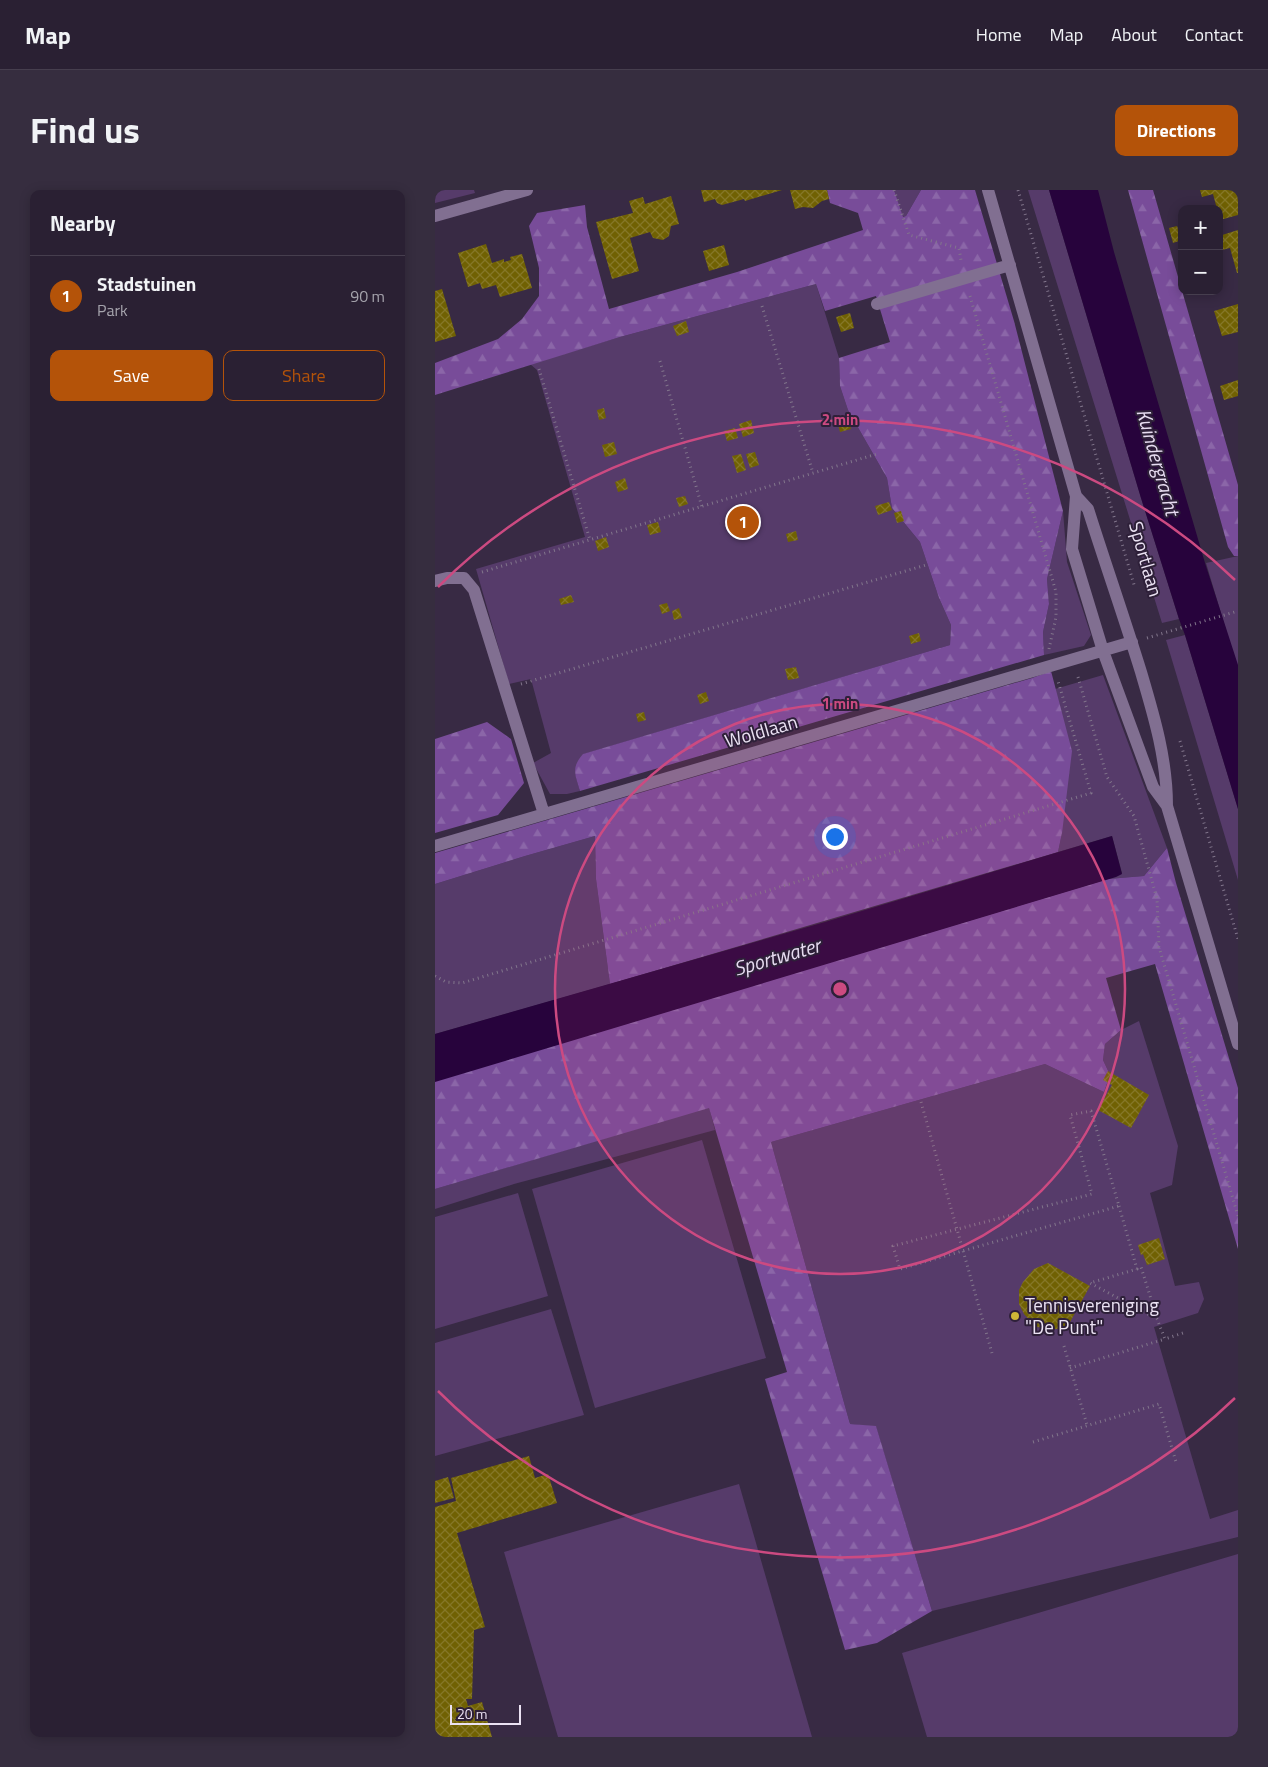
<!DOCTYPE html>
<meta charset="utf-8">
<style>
:root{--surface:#2a2033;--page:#362d3f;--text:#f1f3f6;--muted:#a5a3ac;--line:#463e4e;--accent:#b45309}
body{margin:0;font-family:"Titillium Web",sans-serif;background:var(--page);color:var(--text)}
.controls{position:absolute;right:15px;top:15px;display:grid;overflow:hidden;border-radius:10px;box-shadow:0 2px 12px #0003}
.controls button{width:45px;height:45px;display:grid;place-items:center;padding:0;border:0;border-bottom:1px solid var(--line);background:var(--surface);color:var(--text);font:25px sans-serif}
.scale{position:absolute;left:15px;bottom:12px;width:71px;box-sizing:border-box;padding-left:5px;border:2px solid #ebe2f3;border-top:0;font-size:14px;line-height:18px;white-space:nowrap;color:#ebe2f3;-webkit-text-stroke:4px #2e2039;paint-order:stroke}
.you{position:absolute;left:399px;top:646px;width:18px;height:18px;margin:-12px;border:4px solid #fff;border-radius:50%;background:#1a73e8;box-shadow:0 0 0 8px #1a73e833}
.badge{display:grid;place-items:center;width:32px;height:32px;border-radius:50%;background:var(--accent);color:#fff;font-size:16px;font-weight:700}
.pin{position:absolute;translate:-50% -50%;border:2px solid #fff;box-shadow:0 1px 5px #0006}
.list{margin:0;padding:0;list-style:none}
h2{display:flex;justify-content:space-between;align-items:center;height:65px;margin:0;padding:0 20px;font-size:21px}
h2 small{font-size:16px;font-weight:400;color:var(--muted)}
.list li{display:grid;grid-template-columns:32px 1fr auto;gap:15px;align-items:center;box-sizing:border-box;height:80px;padding:0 20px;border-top:1px solid var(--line)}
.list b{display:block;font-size:19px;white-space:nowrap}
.list p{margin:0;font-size:16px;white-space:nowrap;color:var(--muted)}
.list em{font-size:16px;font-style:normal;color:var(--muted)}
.actions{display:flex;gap:10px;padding:15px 20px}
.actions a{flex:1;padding:11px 0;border:1px solid var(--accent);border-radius:10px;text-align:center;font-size:18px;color:var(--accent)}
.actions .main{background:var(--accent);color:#fff}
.map{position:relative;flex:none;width:803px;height:1547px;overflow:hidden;border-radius:10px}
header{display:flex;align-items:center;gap:30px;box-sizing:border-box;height:70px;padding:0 25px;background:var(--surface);border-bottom:1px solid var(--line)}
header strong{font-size:24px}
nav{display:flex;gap:28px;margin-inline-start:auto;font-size:18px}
.intro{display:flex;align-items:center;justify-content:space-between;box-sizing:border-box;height:120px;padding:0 30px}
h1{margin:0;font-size:35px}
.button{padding:12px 22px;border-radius:10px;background:var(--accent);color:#fff;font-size:18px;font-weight:700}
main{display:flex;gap:30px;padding:0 30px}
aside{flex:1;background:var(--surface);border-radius:10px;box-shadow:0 2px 12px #0003}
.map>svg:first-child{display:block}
.green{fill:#563b6a}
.forest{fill:url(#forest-firs)}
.water{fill:#27033c}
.building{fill:url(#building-cross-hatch)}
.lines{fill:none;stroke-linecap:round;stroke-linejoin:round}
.path{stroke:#82768c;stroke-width:3;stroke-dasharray:1 4;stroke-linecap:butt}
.minor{stroke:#816f91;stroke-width:12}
.ring{fill:none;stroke:#cc4a81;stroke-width:2.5}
.poi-dot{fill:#ceb837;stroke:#2e2039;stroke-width:2}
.labels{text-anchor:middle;stroke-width:4;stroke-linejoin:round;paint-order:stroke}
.street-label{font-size:19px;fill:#ebe2f3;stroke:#2e2039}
.poi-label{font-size:19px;fill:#ebe2f3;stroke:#2e2039;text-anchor:start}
.water-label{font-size:20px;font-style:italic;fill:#e7dcf1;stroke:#2e2039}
.centre{fill:#cc4a81;stroke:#2e2039;stroke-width:2.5}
.ring-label{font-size:15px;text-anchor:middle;font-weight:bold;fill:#cc4a81;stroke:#2e2039;stroke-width:4;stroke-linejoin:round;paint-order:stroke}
</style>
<header>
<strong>Map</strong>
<nav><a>Home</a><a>Map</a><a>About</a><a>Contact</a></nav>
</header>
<div class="intro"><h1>Find us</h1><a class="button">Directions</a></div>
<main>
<aside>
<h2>Nearby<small></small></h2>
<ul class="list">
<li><span class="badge">1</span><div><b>Stadstuinen</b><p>Park</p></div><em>90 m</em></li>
</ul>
<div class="actions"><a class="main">Save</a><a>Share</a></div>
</aside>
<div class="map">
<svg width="803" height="1547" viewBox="0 0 803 1547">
<defs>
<pattern id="forest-firs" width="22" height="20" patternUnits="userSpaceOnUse" patternTransform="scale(1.25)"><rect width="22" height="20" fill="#784c99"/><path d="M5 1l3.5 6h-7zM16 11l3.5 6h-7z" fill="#8b66a8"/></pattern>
<pattern id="building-cross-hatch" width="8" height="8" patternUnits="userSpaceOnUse" patternTransform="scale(1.25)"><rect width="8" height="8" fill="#706102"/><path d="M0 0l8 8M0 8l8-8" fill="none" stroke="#857727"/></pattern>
</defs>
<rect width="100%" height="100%" fill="#382a44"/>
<path class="green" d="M 0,0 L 39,0 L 40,3 L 0,13 Z
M 459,0 L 486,0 L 471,26 L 467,27 Z
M 593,0 L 614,0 L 706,308 L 744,429 L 727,433 Z
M 381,94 L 404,168 L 405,196 L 413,220 L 452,288 L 457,318 L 485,352 L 504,408 L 516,435 L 515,455 L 149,564 C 137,578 140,584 145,601 L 132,604 L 115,604 L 98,573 L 116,563 L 96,489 L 74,494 L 41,379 L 150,347 L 102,180 L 95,174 L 185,147 Z
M 628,321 L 632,372 L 656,445 L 649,456 L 609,465 L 608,442 L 614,414 L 612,389 Z
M 803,366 L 803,480 L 771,373 Z
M 750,445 L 803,619 L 803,690 L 731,450 Z
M 668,485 L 732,658 L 709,686 L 673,689 L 687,683 L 677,646 L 623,662 L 627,643 L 620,499 Z
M 160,646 L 161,689 L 175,794 L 0,844 L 0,694 L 90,666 Z
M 704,831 L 743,956 L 737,995 L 715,1003 L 740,1096 L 764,1092 L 769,1109 L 763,1123 L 719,1137 L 775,1329 L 803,1320 L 803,1347 L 497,1421 L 441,1237 L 415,1234 L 336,952 L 610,874 L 669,902 L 675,885 L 668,870 L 670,854 L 686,840 Z
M 274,917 L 280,940 L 79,994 L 0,1019 L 0,999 Z
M 267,950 L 331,1168 L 160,1218 L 97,999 Z
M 83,1003 L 113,1106 L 0,1139 L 0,1027 Z
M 116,1119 L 149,1225 L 0,1266 L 0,1153 Z
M 304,1294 L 377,1547 L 123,1547 L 69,1362 Z
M 803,1364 L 803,1547 L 492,1547 L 467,1463 Z"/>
<path class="forest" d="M 392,0 L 459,0 L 468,27 L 471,26 L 486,0 L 540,0 L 579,131 L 628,321 L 612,389 L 614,414 L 608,442 L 609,465 L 145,601 C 140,584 136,578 148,564 L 515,455 L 516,435 L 504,408 L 485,352 L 457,318 L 452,288 L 413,220 L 405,196 L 404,168 L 455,152 L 441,106 L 390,121 L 381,94 L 185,147 L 0,205 L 0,173 L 63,149 L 87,129 L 104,106 L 104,78 L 94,36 L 102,23 L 150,15 L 152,37 L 174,119 L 302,82 L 428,40 L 423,23 L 395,13 Z
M 693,0 L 718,0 L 803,295 L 803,366 L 799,366 L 793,357 Z
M 616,481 L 637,561 L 627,643 L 623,662 L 175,794 L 161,689 L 160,646 L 90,666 L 0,694 L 0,663 L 597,488 Z
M 52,532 L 76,549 L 89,593 L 63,625 L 0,643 L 0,549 Z
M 732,658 L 741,693 L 803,898 L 803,1059 L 720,774 L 671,788 L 686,840 L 670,854 L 668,870 L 675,885 L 669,902 L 610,874 L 336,952 L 415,1234 L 441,1236 L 497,1421 L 442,1453 L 410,1460 L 330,1189 L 352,1182 L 274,918 L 0,999 L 0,891 L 673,689 L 709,686 Z"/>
<path class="water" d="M 614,0 L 663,0 L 679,62 L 770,373 L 803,475 L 803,619 L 750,445 L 744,429 L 706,308 Z
M 677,646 L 687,684 L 681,687 L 0,892 L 0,844 L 390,732 Z"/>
<path class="building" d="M 266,0 L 347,0 L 310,11 L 309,9 L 287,15 L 282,13 L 280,9 L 269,12 Z
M 355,0 L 392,0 L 394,9 L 387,11 L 378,18 L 368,17 L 360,19 Z
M 765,0 L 803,0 L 803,25 L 785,30 L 784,19 L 782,19 L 778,4 L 767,7 Z
M 236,6 L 244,34 L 236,36 L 234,46 L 228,50 L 218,48 L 215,42 L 195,48 L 204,81 L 177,89 L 161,32 L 198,23 L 194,11 L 208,7 L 210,14 Z
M 742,36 L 747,50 L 738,53 L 734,38 Z
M 803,40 L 803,83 L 802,83 L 795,58 L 787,60 L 784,46 Z
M 51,54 L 57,73 L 69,69 L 69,72 L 76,70 L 75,67 L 87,64 L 97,98 L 65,107 L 61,95 L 47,99 L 45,93 L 33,97 L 23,63 Z
M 289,55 L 294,75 L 274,81 L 268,61 Z
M 7,99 L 21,146 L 0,152 L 0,101 Z
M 803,114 L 803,142 L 787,146 L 779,121 Z
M 415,123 L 419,138 L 406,142 L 401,127 Z
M 251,131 L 254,142 L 242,146 L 238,136 Z
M 803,190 L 803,206 L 789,210 L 785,196 Z
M 169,218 L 171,228 L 164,230 L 162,220 Z
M 316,230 L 319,243 L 308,247 L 304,234 Z
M 414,232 L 416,239 L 405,242 L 403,235 Z
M 300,238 L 303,248 L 292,251 L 289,241 Z
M 179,252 L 182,264 L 170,267 L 167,255 Z
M 320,262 L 324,275 L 315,278 L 311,264 Z
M 306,264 L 311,280 L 302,283 L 297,266 Z
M 190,288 L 193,299 L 183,302 L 180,292 Z
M 250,306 L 253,314 L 244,317 L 241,308 Z
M 454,312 L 457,320 L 443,325 L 440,316 Z
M 466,321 L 469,331 L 462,333 L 459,323 Z
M 223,332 L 226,342 L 215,345 L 212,335 Z
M 361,341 L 363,350 L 353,352 L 351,344 Z
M 171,347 L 174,357 L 163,361 L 160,351 Z
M 136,405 L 139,412 L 126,415 L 124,409 Z
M 232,413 L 235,421 L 227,424 L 224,415 Z
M 244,418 L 247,428 L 239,430 L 237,421 Z
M 484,443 L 486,451 L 476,454 L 474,446 Z
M 361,477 L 364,488 L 353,490 L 350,479 Z
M 271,502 L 274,511 L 265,514 L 262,505 Z
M 209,522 L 211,530 L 203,532 L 201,524 Z
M 673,881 L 714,905 L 696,938 L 663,920 L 677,895 L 668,890 Z
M 724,1048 L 730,1069 L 712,1075 L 708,1064 L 706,1065 L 703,1055 Z
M 613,1073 L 655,1096 L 630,1141 L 625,1139 L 609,1139 L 600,1136 L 589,1124 L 584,1114 L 584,1100 L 588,1092 L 599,1079 Z
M 94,1266 L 100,1288 L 113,1284 L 122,1313 L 22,1343 L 50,1437 L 39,1440 L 37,1509 L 31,1509 L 33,1516 L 47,1512 L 57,1547 L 0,1547 L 0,1317 L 21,1311 L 16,1288 Z
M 13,1287 L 19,1308 L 0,1313 L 0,1291 Z"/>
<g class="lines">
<path class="path" d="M 459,0 L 474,45 L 524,58 L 526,70
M 583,0 L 700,398
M 535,106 L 621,402 L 621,427 L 614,459
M 327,116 L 378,283
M 225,171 L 267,317
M 104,179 L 155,350
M 47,382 L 442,264
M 712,448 L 803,421
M 643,487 L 672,587 L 699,626 L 722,709 L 724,757 L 803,1026
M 86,494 L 491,375
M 745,551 L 803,749
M 0,786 L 11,792 L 27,793 L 656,603 L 623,491
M 486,912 L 557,1163
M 656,921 L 684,1016 L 465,1079 L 458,1056 L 657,1004 L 635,925 Z
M 684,1016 L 702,1079 L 655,1093 L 722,1129 L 730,1149 L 748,1143
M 702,1079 L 706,1077 L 722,1128
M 629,1156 L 652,1235
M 635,1178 L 730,1149
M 598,1252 L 724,1214 L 741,1272"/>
<path class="minor" d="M 553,0 L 641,306 L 637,359 L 668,461 L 718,597 L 732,616
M 0,26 L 92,0
M 442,114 L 575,75
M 641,306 L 653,319 C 670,373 689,427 706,482 C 719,526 732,569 732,616 L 803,854
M 0,391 L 12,388 L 29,388 L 39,400 L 109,624
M 0,656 L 697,452"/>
</g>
<circle cx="405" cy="799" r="285" fill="#cc4a81" fill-opacity=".12"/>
<g class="ring">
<circle cx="405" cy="799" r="285"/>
<path d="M800 1208A569 569 0 0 1 3 1201M3 397A569 569 0 0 1 800 390"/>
</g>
<circle class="poi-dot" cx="580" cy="1126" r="5"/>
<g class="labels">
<g class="street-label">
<text transform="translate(711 369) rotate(74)" y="7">Sportlaan</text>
<text transform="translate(326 541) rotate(-16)" y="7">Woldlaan</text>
</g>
<g class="poi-label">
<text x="590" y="1122">Tennisvereniging<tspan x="590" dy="22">"De Punt"</tspan></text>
</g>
<g class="water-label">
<text transform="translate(723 272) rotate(74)" y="7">Kuindergracht</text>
<text transform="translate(342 767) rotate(-16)" y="7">Sportwater</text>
</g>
</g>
<circle cx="405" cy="799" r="8" class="centre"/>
<g class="ring-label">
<text x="405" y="235">2 min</text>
<text x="405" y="519">1 min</text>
</g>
</svg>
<div class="controls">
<button>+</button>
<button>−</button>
</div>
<div class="scale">20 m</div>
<div class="you"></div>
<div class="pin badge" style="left:308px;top:332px">1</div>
</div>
</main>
